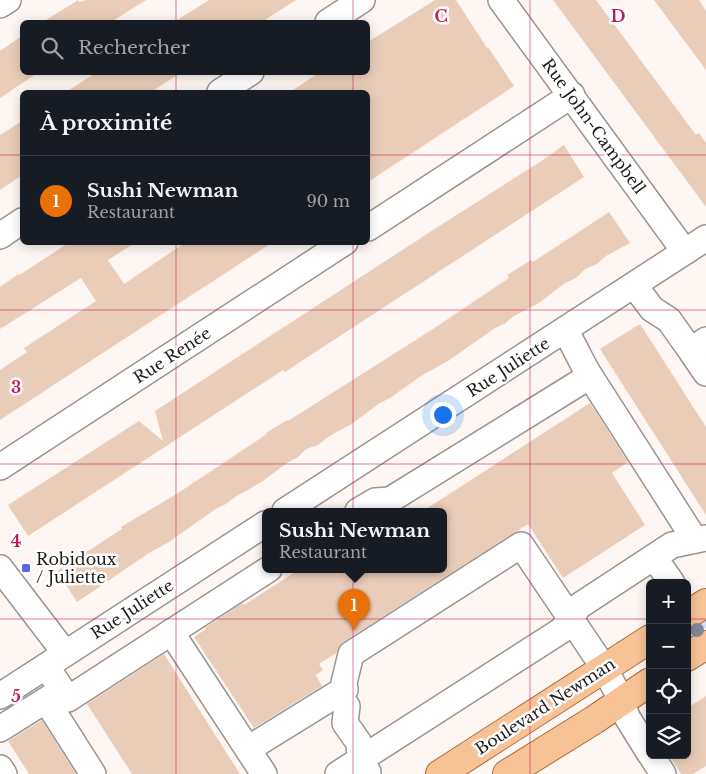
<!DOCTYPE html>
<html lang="fr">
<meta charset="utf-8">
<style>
:root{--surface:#171b24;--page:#242831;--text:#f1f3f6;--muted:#9ea1a6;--line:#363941;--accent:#b45309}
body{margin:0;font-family:"Libre Baskerville",serif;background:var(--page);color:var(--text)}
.controls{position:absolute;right:15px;bottom:15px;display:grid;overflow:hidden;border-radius:8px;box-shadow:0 2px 12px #0003}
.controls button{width:45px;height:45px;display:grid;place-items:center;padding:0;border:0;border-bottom:1px solid var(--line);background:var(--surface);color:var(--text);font:25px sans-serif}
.you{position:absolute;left:442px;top:414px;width:18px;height:18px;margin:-12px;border:4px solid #fff;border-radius:50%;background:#1a73e8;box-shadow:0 0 0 8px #1a73e833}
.badge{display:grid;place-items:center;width:32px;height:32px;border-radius:50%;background:var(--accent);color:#fff;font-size:16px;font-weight:700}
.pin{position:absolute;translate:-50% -41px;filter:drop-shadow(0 1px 2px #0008)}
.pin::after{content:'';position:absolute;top:26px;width:18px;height:15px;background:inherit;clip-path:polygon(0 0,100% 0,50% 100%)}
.popup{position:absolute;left:262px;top:508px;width:185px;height:65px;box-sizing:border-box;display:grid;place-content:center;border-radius:8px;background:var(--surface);filter:drop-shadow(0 1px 4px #0005);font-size:16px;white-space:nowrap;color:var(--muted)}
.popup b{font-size:19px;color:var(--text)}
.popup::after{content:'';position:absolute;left:50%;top:100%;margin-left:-10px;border:10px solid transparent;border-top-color:var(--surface)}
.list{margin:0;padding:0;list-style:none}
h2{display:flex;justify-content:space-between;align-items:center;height:65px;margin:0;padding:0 20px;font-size:21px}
h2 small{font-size:16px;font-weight:400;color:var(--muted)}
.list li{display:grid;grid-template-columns:32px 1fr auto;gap:15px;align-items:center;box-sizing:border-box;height:90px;padding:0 20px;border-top:1px solid var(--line)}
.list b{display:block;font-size:19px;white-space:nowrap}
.list p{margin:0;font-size:16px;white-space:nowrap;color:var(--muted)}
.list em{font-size:16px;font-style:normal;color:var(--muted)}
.icon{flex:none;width:28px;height:28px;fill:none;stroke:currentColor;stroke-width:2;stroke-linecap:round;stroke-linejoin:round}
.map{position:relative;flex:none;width:706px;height:774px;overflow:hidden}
.search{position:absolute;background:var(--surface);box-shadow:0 2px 12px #0003;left:20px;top:20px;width:350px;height:55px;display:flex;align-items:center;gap:12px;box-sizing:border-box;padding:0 18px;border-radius:8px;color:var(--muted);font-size:19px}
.panel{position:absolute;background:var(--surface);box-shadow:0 2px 12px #0003;left:20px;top:90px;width:350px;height:155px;border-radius:8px}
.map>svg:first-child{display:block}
.green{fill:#d4dbf6}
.building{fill:#eacdb8}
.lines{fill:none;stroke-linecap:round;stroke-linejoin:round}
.minor-casing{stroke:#9a9490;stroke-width:28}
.major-casing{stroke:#a86e3d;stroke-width:30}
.minor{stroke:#fff;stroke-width:25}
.major{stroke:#f7c295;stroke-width:28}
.tree{fill:#86869b}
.grid{fill:none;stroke:#c2185b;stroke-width:1;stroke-opacity:0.55}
.poi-dot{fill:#5b69e0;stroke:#fff;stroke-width:2}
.labels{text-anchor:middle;stroke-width:5;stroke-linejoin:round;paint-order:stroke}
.street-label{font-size:16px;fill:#1f1d1b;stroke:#fff}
.poi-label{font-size:16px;fill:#1f1d1b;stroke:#fff;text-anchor:start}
.grid-label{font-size:16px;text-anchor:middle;font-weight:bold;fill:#c2185b;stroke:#fff;stroke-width:5;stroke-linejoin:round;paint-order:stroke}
</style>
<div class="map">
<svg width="706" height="774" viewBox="0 0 706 774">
<rect width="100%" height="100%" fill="#fdf6f2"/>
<path class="green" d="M 706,620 L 706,628 L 687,640 L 687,632 Z"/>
<path class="building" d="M 78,0 L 79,2 L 86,0 L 146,0 L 111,22 L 43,22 Z
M 209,0 L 296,0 L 262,22 L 174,22 Z
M 435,0 L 456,0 L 487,48 L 488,47 L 514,86 L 368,182 L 368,92 L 290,92 L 320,72 L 368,72 L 368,42 Z
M 553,0 L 596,0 L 696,135 L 699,133 L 706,143 L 706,207 Z
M 654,0 L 699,0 L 706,11 L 706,70 Z
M 22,36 L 22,72 L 39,72 L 0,98 L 0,51 Z
M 97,72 L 182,72 L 151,92 L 66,92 Z
M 22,121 L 22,175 L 0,190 L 0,135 Z
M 564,145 L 584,177 L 303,360 L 285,372 L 283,370 L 28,536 L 8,505 L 139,421 L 163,441 L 155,411 L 430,232 L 543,160 Z
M 609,212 L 630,243 L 606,256 L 597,264 L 585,269 L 576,278 L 565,283 L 539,303 L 514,316 L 504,324 L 495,328 L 448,361 L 421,376 L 390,398 L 380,403 L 353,423 L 328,437 L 318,445 L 306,449 L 297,458 L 287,463 L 260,483 L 235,497 L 226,504 L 217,508 L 169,542 L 149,553 L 77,602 L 57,571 L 122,529 L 121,527 L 175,495 L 267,434 L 266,433 L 287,420 L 288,421 L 433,329 L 509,278 L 507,275 L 531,260 L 533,262 Z
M 70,242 L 136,242 L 108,260 L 124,284 L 186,242 L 273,242 L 0,420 L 0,370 L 27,352 L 24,348 L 96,301 L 81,278 L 0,329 L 0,287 L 17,275 L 21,274 Z
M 640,324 L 706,427 L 706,515 L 600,349 Z
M 590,403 L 628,462 L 612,473 L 645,525 L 563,578 L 528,524 L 343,642 L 336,653 L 319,664 L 323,670 L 316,675 L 322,686 L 254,728 L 194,637 L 206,629 L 205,628 L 242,603 L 244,605 L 300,569 L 443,569 L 443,511 L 423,511 Z
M 164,654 L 240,774 L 132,774 L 87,704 Z
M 706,696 L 706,766 L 693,774 L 681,774 L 669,755 L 687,755 L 687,708 Z
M 42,720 L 76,774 L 29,774 L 8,741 Z"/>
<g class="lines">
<defs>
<path id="minor" d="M 501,0 L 685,252
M 0,5 L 8,0
M 328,22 L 362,0
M 220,92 L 251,72
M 368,228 L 572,95
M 0,236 L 22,221
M 634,285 L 652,309 L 669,320 L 691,351 L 706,340
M 691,351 L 706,373
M 590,376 L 695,540
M 0,467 L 345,242
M 285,511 L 706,238
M 358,511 L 375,501 L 390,500 L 590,376 C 580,361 575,345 565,331
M 654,557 L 672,583
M 0,568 L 65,653
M 171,632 L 264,774
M 46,666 L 68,699 L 269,569
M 337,694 L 347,706 L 345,723 L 359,743 L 360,760 L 368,772
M 0,696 L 265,524
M 46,700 L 93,774
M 0,729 L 59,692
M 248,749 L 345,689 L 344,683 L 351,654 L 521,545 L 604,668 L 622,701 L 627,717 L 650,754
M 651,755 L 663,774
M 0,768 L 4,774
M 338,774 L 562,630 L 579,606 L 672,545 L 706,538"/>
<path id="major" d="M 687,615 L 706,603
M 687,657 L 706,645
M 440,774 L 650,639
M 507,774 L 594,720 L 650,682"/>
</defs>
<use href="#minor" class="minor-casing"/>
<use href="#major" class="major-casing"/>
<use href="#minor" class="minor"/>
<use href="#major" class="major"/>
</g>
<circle class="tree" cx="697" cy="630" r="7"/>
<path class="grid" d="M 176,0 L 176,22M 353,0 L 353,22M 530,0 L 530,774M 176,72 L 176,92M 353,72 L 353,92M 0,155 L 22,155M 368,155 L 706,155M 176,242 L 176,774M 353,242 L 353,774M 0,310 L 706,310M 0,464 L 706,464M 0,619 L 650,619M 687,619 L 706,619"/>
<rect class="poi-dot" x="21" y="563" width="10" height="10" rx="2.5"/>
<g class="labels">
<g class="street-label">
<text transform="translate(594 126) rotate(54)" y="6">Rue John-Campbell</text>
<text transform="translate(172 355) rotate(-33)" y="6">Rue Renée</text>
<text transform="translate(508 367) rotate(-33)" y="6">Rue Juliette</text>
<text transform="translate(132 609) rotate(-33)" y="6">Rue Juliette</text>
<text transform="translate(545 706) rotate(-33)" y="6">Boulevard Newman</text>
</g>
<g class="poi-label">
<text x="36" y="565">Robidoux<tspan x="36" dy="18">/ Juliette</tspan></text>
</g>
</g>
<g class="grid-label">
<text x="441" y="22">C</text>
<text x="618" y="22">D</text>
<text x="16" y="393">3</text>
<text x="16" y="547">4</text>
<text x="16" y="702">5</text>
</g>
</svg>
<div class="controls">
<button>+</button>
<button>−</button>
<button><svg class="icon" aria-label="locate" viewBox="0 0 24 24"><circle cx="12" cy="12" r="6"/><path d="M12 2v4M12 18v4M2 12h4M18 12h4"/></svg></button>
<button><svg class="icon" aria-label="layers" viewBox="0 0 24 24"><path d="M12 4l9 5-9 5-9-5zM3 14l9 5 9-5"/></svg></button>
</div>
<div class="you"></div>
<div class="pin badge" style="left:354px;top:630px;background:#e8710a">1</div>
<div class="popup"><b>Sushi Newman</b>Restaurant</div>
<div class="search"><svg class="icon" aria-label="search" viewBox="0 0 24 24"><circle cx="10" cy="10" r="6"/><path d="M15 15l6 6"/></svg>Rechercher</div>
<section class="panel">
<h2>À proximité<small></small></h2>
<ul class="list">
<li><span class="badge" style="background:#e8710a">1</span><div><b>Sushi Newman</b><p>Restaurant</p></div><em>90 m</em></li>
</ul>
</section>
</div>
